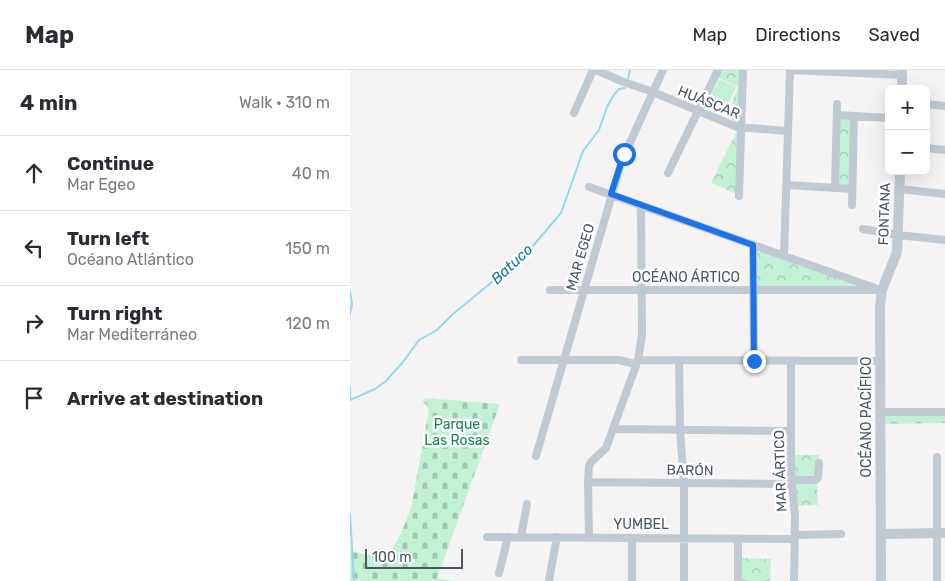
<!DOCTYPE html>
<meta charset="utf-8">
<style>
:root{--surface:#fff;--page:#f2f2f3;--text:#2b2b33;--muted:#7c7c81;--line:#e1e1e2}
body{margin:0;font-family:Rubik,sans-serif;background:var(--page);color:var(--text)}
.controls{position:absolute;right:15px;top:15px;display:grid;overflow:hidden;border-radius:8px;box-shadow:0 5px 20px #0002}
.controls button{width:45px;height:45px;display:grid;place-items:center;padding:0;border:0;border-bottom:1px solid var(--line);background:var(--surface);color:var(--text);font:25px sans-serif}
.scale{position:absolute;left:15px;bottom:12px;width:98px;box-sizing:border-box;padding-left:5px;border:2px solid #4a5661;border-top:0;font-size:14px;line-height:18px;white-space:nowrap;color:#4a5661;-webkit-text-stroke:4px #fff;paint-order:stroke}
.stop{position:absolute;width:15px;height:15px;margin:-11px;border:4px solid #1a73e8;border-radius:50%;background:#fff}
.stop.end{background:#1a73e8;border-color:#fff;box-shadow:0 1px 5px #0008}
.list{margin:0;padding:0;list-style:none}
h2{display:flex;justify-content:space-between;align-items:center;height:65px;margin:0;padding:0 20px;font-size:21px}
h2 small{font-size:16px;font-weight:400;color:var(--muted)}
.list li{display:grid;grid-template-columns:32px 1fr auto;gap:15px;align-items:center;box-sizing:border-box;height:75px;padding:0 20px;border-top:1px solid var(--line)}
.list b{display:block;font-size:19px;white-space:nowrap}
.list p{margin:0;font-size:16px;white-space:nowrap;color:var(--muted)}
.list em{font-size:16px;font-style:normal;color:var(--muted)}
.icon{flex:none;width:28px;height:28px;fill:none;stroke:currentColor;stroke-width:2;stroke-linecap:round;stroke-linejoin:round}
.map{position:relative;flex:none;width:595px;height:511px;overflow:hidden}
header{display:flex;align-items:center;gap:30px;box-sizing:border-box;height:70px;padding:0 25px;background:var(--surface);border-bottom:1px solid var(--line)}
header strong{font-size:24px}
nav{display:flex;gap:28px;margin-inline-start:auto;font-size:18px}
main{display:flex}
aside{flex:1;background:var(--surface)}
.map>svg:first-child{display:block}
.green{fill:#c3f1d5}
.forest{fill:url(#forest-crowns)}
.cemetery{fill:url(#cemetery-stones)}
.lines{fill:none;stroke-linecap:round;stroke-linejoin:round}
.stream{stroke:#90daee;stroke-width:2}
.minor{stroke:#c1cad2;stroke-width:8}
.tertiary{stroke:#c1cad2;stroke-width:10}
.route{stroke:#1a73e8;stroke-width:6}
.labels{text-anchor:middle;stroke-width:5;stroke-linejoin:round;paint-order:stroke}
.street-label{font-size:14px;fill:#4a5661;stroke:#fff}
.park-label{font-size:14px;fill:#17864f;stroke:#fff}
.water-label{font-size:15px;font-style:italic;fill:#0c7c9b;stroke:#fff}
</style>
<header>
<strong>Map</strong>
<nav><a>Map</a><a>Directions</a><a>Saved</a></nav>
</header>
<main>
<aside>
<h2>4 min<small>Walk · 310 m</small></h2>
<ul class="list">
<li><svg class="icon" aria-label="ahead" viewBox="0 0 24 24"><path d="M12 20V5M6 11l6-6 6 6"/></svg><div><b>Continue</b><p>Mar Egeo</p></div><em>40 m</em></li>
<li><svg class="icon" aria-label="left" viewBox="0 0 24 24"><path d="M17 20v-9H6M10 6l-5 5 5 5"/></svg><div><b>Turn left</b><p>Océano Atlántico</p></div><em>150 m</em></li>
<li><svg class="icon" aria-label="right" viewBox="0 0 24 24"><path d="M7 20v-9h11M14 6l5 5-5 5"/></svg><div><b>Turn right</b><p>Mar Mediterráneo</p></div><em>120 m</em></li>
<li><svg class="icon" aria-label="arrive" viewBox="0 0 24 24"><path d="M6 21V4h12l-3 4 3 4H6"/></svg><div><b>Arrive at destination</b></div></li>
</ul>
</aside>
<div class="map">
<svg width="595" height="511" viewBox="0 0 595 511">
<defs>
<pattern id="forest-crowns" width="20" height="18" patternUnits="userSpaceOnUse" patternTransform="scale(1.25)"><rect width="20" height="18" fill="#c3f1d5"/><path d="M2 6a3 3 0 1 1 6 0M12 15a3 3 0 1 1 6 0" fill="none" stroke="#a0c6b0"/></pattern>
<pattern id="cemetery-stones" width="16" height="16" patternUnits="userSpaceOnUse" patternTransform="scale(1.25)"><rect width="16" height="16" fill="#c3f1d5"/><path d="M2 7V4a2 2 0 0 1 4 0v3zM10 15v-3a2 2 0 0 1 4 0v3z" fill="#a0c6b0"/></pattern>
</defs>
<rect width="100%" height="100%" fill="#f5f3f3"/>
<path class="green" d="M 369,9 L 386,17 L 374,44 L 356,36 Z"/>
<path class="forest" d="M 370,0 L 391,0 L 390,55 L 377,46 L 388,17 L 367,7 Z
M 490,47 L 502,48 L 500,116 L 488,115 Z
M 387,61 L 387,124 L 361,113 Z
M 407,179 L 522,218 L 405,218 Z
M 595,345 L 595,353 L 534,354 L 534,346 Z
M 444,385 L 469,385 L 468,406 L 465,408 L 444,408 Z
M 444,411 L 467,412 L 468,435 L 446,436 Z
M 390,488 L 421,489 L 420,511 L 390,511 Z"/>
<path class="cemetery" d="M 74,328 L 150,334 L 87,508 L 103,511 L 0,511 L 0,481 L 37,489 L 52,461 L 61,438 L 79,340 L 76,334 L 73,333 Z"/>
<g class="lines">
<path class="stream" d="M 278,8 L 280,0
M 0,222 L 2,234 L 0,244
M 0,317 L 0,329
M 0,330 L 25,319 L 36,311 L 53,292 L 69,270 L 87,260 L 103,244 L 176,184 L 211,143 L 233,81 L 249,60 L 257,37 L 263,26 L 269,19 L 275,18
M 0,444 L 4,511"/>
<path class="minor" d="M 246,0 L 271,11 L 303,22 L 387,57 L 438,61
M 440,0 L 552,5
M 576,34 L 595,36
M 224,43 L 243,0
M 487,45 L 539,48
M 576,78 L 595,80
M 318,103 L 368,0
M 437,115 L 502,119
M 239,117 L 525,218
M 485,118 L 487,34
M 549,119 L 595,124
M 389,126 L 393,0
M 502,135 L 504,46
M 513,159 L 548,165 L 595,170
M 403,175 L 404,291
M 434,186 L 440,0
M 200,220 L 532,220
M 171,290 L 268,290 L 286,294
M 288,290 L 530,291
M 329,290 L 330,360 L 334,413 L 334,511
M 441,291 L 441,403 L 445,446 L 444,511
M 530,342 L 595,342
M 263,359 L 441,361
M 186,386 L 272,90 L 313,0
M 587,387 L 587,511
M 442,410 L 466,410 L 468,407 L 469,393
M 238,412 L 442,414
M 445,465 L 491,464
M 137,467 L 444,469
M 171,467 L 177,434
M 239,468 L 238,412 L 239,396 L 241,392 L 256,378 L 288,290 L 292,265 L 291,135
M 149,503 L 158,467
M 199,510 L 207,467
M 282,511 L 282,468
M 388,511 L 388,469"/>
<path class="tertiary" d="M 552,19 L 552,0
M 531,464 L 595,463
M 531,511 L 530,236 L 532,220 L 547,182 L 550,101"/>
</g>
<g class="lines">
<path class="route" d="M 274,84 L 261,124 L 403,175 L 404,291"/>
</g>
<g class="labels">
<g class="street-label">
<text transform="translate(359 32) rotate(22)" y="5">HUÁSCAR</text>
<text transform="translate(534 144) rotate(-88)" y="5">FONTANA</text>
<text transform="translate(230 187) rotate(-74)" y="5">MAR EGEO</text>
<text x="336" y="212">OCÉANO ÁRTICO</text>
<text transform="translate(516 347) rotate(-90)" y="5">OCÉANO PACÍFICO</text>
<text transform="translate(340 400) rotate(1)" y="5">BARÓN</text>
<text transform="translate(430 401) rotate(-92)" y="5">MAR ÁRTICO</text>
<text x="291" y="459">YUMBEL</text>
</g>
<g class="park-label">
<text x="107" y="359">Parque<tspan x="107" dy="16">Las Rosas</tspan></text>
</g>
<g class="water-label">
<text transform="translate(162 194) rotate(-43)" y="5">Batuco</text>
</g>
</g>
</svg>
<div class="controls">
<button>+</button>
<button>−</button>
</div>
<div class="scale">100 m</div>
<div class="stop" style="left:274px;top:84px"></div>
<div class="stop end" style="left:404px;top:291px"></div>
</div>
</main>
